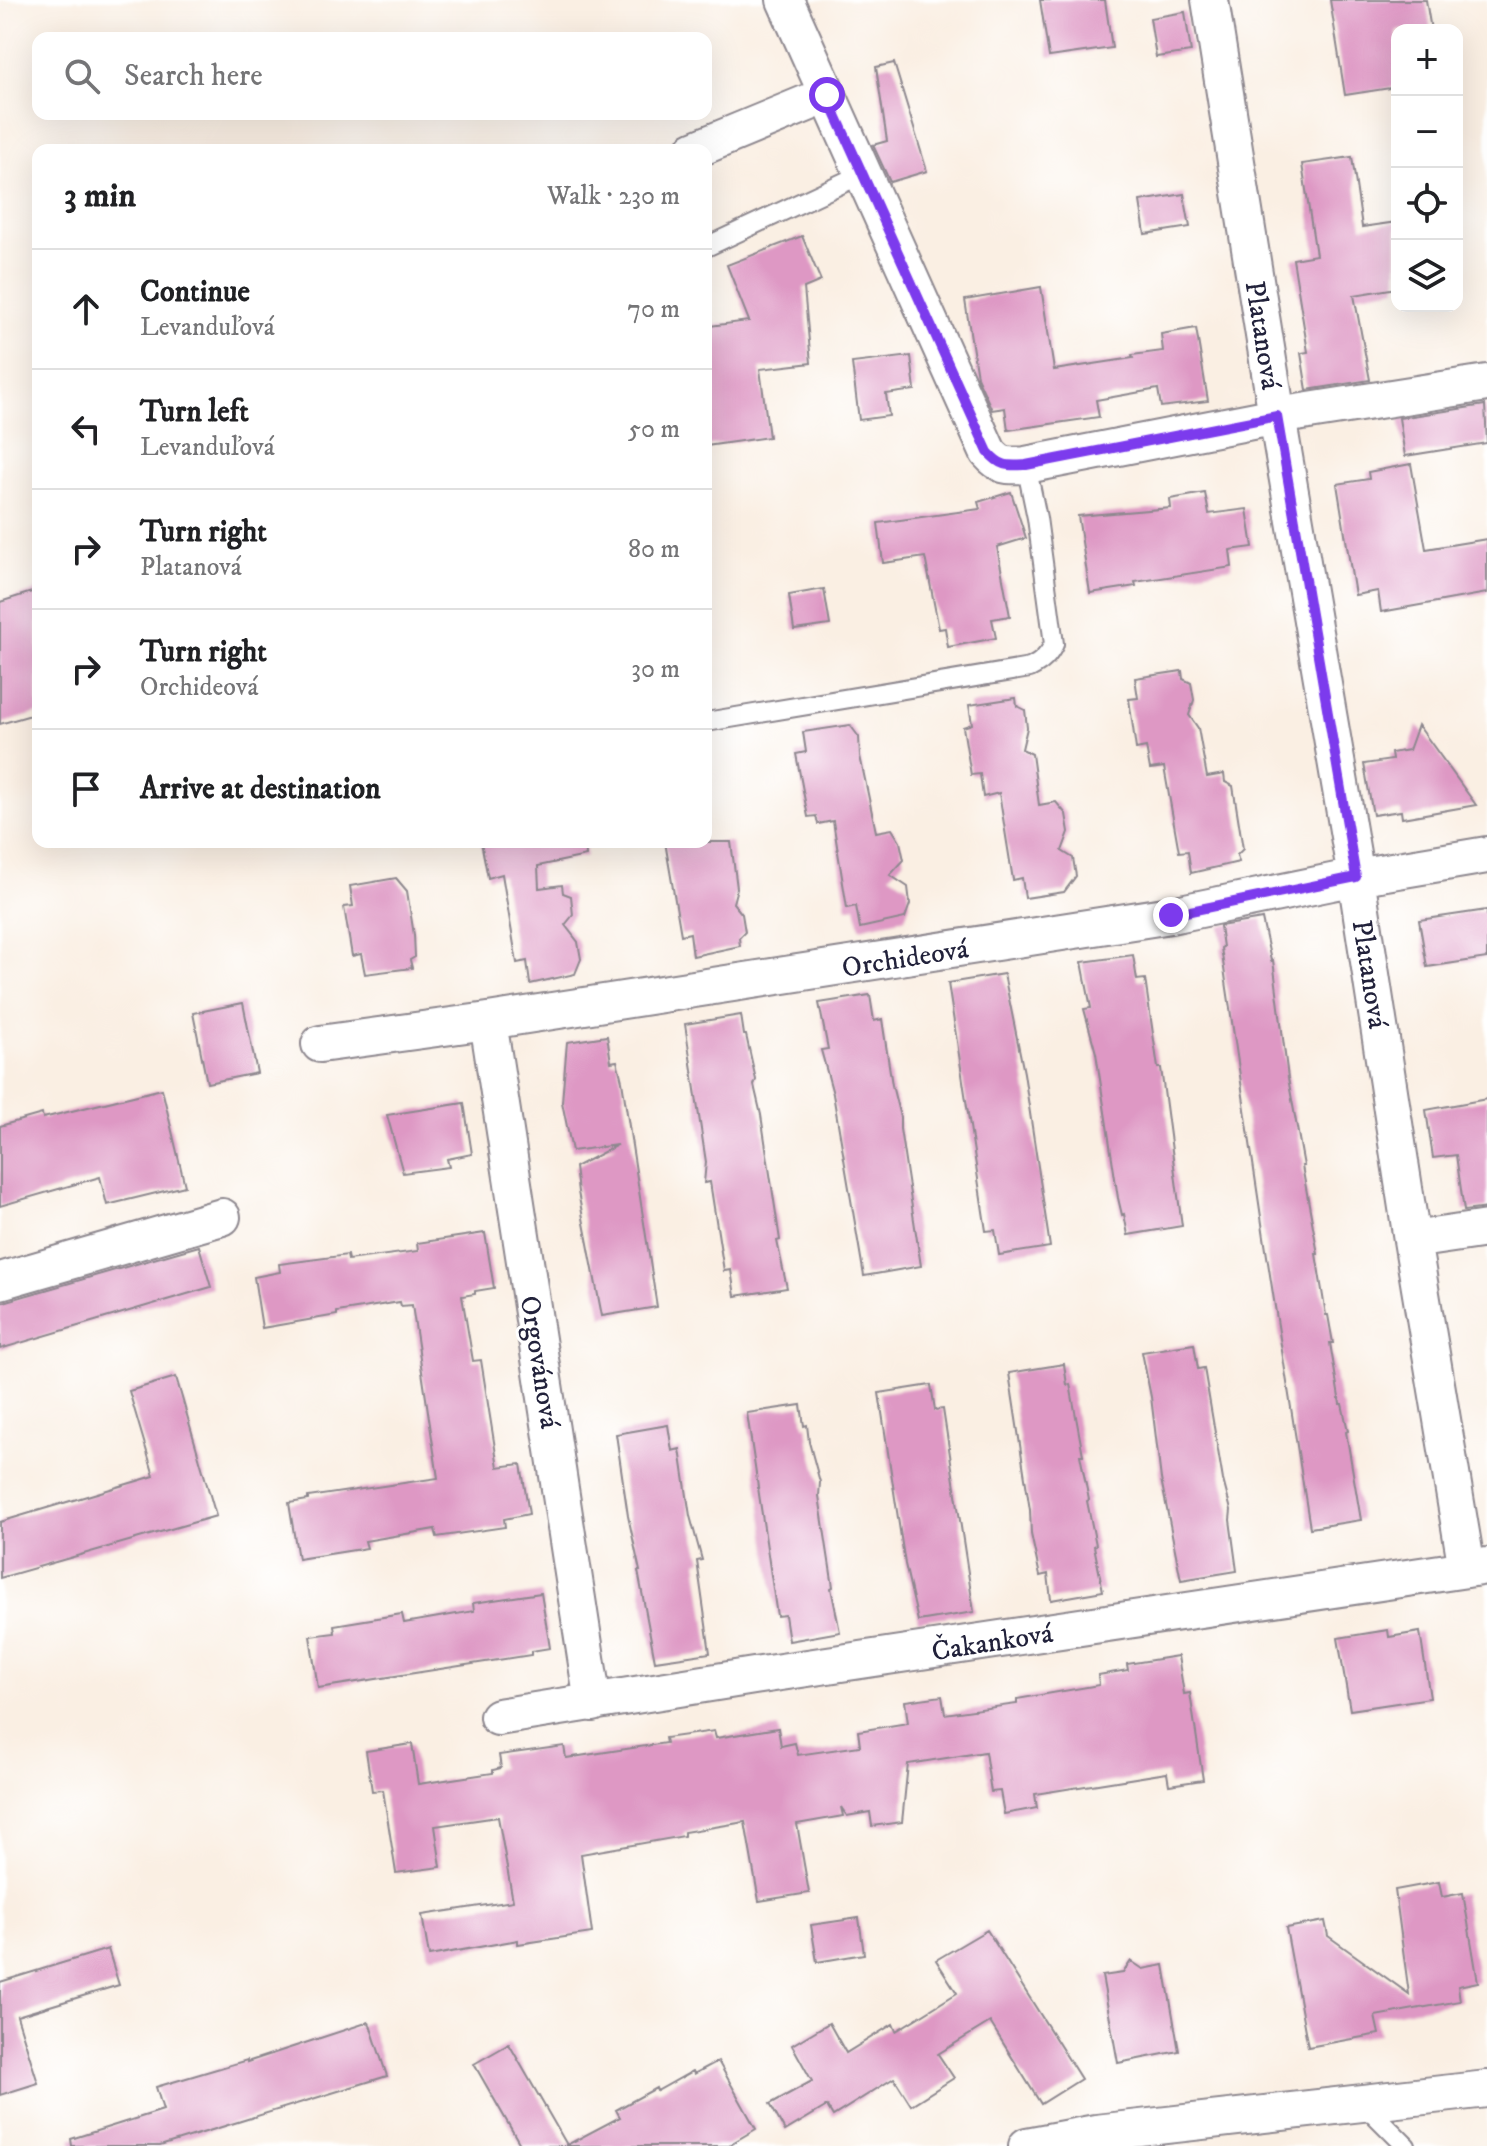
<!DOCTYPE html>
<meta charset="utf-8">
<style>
:root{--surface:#fff;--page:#f6f6f6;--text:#202124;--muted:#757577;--line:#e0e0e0}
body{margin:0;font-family:"IM FELL DW Pica",serif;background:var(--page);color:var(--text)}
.controls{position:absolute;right:24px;top:24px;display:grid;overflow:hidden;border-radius:16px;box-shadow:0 8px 32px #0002}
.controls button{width:72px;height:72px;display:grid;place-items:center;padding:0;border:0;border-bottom:2px solid var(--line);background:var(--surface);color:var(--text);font:40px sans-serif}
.stop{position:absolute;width:24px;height:24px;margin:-18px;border:6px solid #7c3aed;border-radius:50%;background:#fff}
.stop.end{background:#7c3aed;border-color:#fff;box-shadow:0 2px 8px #0008}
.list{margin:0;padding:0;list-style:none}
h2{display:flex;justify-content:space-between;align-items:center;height:104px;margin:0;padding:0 32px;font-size:34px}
h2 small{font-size:26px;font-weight:400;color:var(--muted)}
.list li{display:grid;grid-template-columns:52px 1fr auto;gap:24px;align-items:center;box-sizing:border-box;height:120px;padding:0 32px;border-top:2px solid var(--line)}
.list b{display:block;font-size:30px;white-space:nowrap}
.list p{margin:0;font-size:26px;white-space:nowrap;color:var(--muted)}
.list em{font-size:26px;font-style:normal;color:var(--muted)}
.icon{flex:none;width:44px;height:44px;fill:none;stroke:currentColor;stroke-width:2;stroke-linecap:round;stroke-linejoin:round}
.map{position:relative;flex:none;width:1487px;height:2146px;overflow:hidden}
.search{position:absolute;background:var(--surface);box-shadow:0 8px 32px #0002;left:32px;top:32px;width:680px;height:88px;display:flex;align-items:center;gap:20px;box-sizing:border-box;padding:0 28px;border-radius:16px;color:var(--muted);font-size:30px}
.panel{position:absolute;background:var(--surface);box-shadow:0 8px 32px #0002;left:32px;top:144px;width:680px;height:704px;border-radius:16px}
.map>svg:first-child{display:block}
.building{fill:#de98c4}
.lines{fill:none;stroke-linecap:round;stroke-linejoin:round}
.service-casing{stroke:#8e888f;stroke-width:22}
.minor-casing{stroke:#8e888f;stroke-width:40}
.service{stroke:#fff;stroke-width:18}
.minor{stroke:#fff;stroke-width:36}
.route{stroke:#7c3aed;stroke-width:10}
.labels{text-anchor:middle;stroke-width:6;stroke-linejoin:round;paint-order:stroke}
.street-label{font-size:28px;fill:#22223b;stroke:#fff}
</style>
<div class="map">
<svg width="1487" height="2146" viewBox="0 0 1487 2146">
<rect width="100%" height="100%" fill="#fff"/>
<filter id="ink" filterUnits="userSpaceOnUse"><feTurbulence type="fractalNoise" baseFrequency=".0125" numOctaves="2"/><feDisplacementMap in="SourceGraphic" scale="16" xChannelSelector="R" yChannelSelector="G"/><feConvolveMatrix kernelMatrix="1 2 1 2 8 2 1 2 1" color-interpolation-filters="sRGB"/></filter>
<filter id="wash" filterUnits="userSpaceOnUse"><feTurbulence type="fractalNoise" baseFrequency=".006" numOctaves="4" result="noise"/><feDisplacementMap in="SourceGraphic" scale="32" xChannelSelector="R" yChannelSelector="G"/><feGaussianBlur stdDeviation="1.8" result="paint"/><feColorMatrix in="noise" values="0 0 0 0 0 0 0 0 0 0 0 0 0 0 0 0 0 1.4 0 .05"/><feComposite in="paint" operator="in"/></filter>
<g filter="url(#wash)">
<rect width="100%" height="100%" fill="#faefe3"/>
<g id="blocks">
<path class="building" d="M 1040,0 L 1105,0 L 1112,48 L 1049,57 Z
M 1330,0 L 1426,0 L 1431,30 L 1397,30 L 1397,87 L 1345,95 Z
M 1185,12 L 1191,52 L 1156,57 L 1150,18 Z
M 894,63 L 927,171 L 890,182 L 873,145 L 887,141 L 876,67 Z
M 1352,157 L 1362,227 L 1397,222 L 1397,288 L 1354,295 L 1370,380 L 1307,390 L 1301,353 L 1308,352 L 1293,259 L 1316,255 L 1302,164 Z
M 1184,194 L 1190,227 L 1145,234 L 1140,201 Z
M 802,236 L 821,281 L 804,288 L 811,363 L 760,369 L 769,437 L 706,446 L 706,341 L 711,340 L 709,326 L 749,321 L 727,265 Z
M 1041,287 L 1054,370 L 1133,358 L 1132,355 L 1163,351 L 1161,334 L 1196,328 L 1208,401 L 1161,407 L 1158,389 L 1096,400 L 1099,417 L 1008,430 L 1005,408 L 992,410 L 977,377 L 965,300 Z
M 911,356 L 915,390 L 886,394 L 889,416 L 859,420 L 852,363 Z
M 1485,405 L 1487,443 L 1405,456 L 1399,418 Z
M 1411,464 L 1426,549 L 1487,539 L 1487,593 L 1381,612 L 1378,591 L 1355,595 L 1337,484 L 1369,479 L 1368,472 Z
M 1011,492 L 1026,538 L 997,547 L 1010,616 L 992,619 L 996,638 L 948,647 L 945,628 L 939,629 L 925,557 L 883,563 L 878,523 L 980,509 L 978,502 Z
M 1205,493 L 1209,514 L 1247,509 L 1253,547 L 1230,550 L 1232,567 L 1135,582 L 1136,586 L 1090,593 L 1078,516 L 1171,508 L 1170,499 Z
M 824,589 L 830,625 L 794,630 L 789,595 Z
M 38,590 L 38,713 L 0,724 L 0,602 Z
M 1182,671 L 1183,679 L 1191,683 L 1194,700 L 1189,715 L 1198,728 L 1207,777 L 1224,774 L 1225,782 L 1233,786 L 1243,849 L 1237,855 L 1239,862 L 1191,873 L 1188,851 L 1179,852 L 1164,767 L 1150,769 L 1146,747 L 1136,749 L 1129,699 L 1138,698 L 1135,678 Z
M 1016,698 L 1017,706 L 1025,710 L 1027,728 L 1022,749 L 1032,754 L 1039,805 L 1056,802 L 1066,814 L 1069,832 L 1062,851 L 1073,858 L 1076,876 L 1064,892 L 1025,898 L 1022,878 L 1013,880 L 999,793 L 983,797 L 980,774 L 971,775 L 963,727 L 972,724 L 969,705 Z
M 850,725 L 859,737 L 860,756 L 876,832 L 892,829 L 900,842 L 904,860 L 890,875 L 908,887 L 910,904 L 905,918 L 860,928 L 856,906 L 847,908 L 833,821 L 818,824 L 816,816 L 808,817 L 796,754 L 806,752 L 803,732 Z
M 1418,725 L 1476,805 L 1402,818 L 1401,811 L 1373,815 L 1364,764 L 1392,760 L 1391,753 L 1409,750 Z
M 481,842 L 585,842 L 586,856 L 538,866 L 539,888 L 562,885 L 563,893 L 571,896 L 573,915 L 565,925 L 578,942 L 581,959 L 575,974 L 530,984 L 527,961 L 517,963 L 502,874 L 488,878 Z
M 665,842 L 731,842 L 737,888 L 733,903 L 742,914 L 745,932 L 739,938 L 740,946 L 693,956 L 690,933 L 681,935 Z
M 396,878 L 407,891 L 414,935 L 415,957 L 410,960 L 412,968 L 365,974 L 361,954 L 352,956 L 344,907 L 353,906 L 350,886 Z
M 1487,910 L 1487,958 L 1427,967 L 1419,920 Z
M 1262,919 L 1271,961 L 1273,960 L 1288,1078 L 1304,1166 L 1302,1166 L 1318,1254 L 1316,1254 L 1326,1315 L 1328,1315 L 1333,1343 L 1330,1343 L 1340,1404 L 1342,1404 L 1348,1431 L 1346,1432 L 1361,1520 L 1310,1528 L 1264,1237 L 1221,948 L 1223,947 L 1220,926 Z
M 1133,955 L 1137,980 L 1145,979 L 1158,1068 L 1161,1068 L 1182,1226 L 1128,1235 L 1124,1214 L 1122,1215 L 1118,1198 L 1096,1053 L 1084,1009 L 1091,1008 L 1082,962 Z
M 1004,974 L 1024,1073 L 1050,1247 L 999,1255 L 995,1230 L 986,1231 L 948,983 Z
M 870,995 L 874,1021 L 882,1019 L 892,1085 L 900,1117 L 900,1129 L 921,1266 L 864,1276 L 833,1094 L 821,1050 L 828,1049 L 819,1003 Z
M 243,1003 L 257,1073 L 207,1083 L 193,1013 Z
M 741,1015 L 744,1035 L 746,1035 L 756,1080 L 754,1085 L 761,1115 L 780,1240 L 777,1241 L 787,1288 L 735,1296 L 731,1270 L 724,1271 L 710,1182 L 704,1183 L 706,1162 L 685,1024 Z
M 607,1036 L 611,1062 L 617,1061 L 622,1081 L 657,1307 L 602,1316 L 578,1192 L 575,1167 L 617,1145 L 572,1151 L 562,1102 L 567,1042 Z
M 162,1089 L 185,1186 L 107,1205 L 100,1177 L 0,1206 L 0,1126 L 42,1114 L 43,1118 Z
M 1487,1099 L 1487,1208 L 1464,1211 L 1456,1155 L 1433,1158 L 1426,1110 Z
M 464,1103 L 472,1154 L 447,1159 L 449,1167 L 403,1173 L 387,1115 Z
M 485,1233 L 494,1288 L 475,1291 L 475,1294 L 462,1296 L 473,1361 L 481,1360 L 498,1467 L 521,1464 L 529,1514 L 504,1519 L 505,1527 L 437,1537 L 435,1529 L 365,1541 L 367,1548 L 298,1559 L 289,1503 L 308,1500 L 308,1497 L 438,1478 L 412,1305 L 401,1306 L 400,1302 L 337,1312 L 337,1315 L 262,1328 L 254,1277 L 280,1272 L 279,1264 L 347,1255 L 348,1260 L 418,1251 L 417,1243 Z
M 199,1246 L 211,1287 L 0,1349 L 0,1303 Z
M 1194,1344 L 1198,1369 L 1204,1368 L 1223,1480 L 1231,1510 L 1230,1520 L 1237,1571 L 1181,1580 L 1161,1479 L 1151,1397 L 1142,1352 Z
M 1064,1364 L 1067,1385 L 1070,1384 L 1083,1455 L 1080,1455 L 1089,1500 L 1087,1501 L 1096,1545 L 1094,1546 L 1103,1591 L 1051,1600 L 1048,1574 L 1040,1576 L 1031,1534 L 1030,1510 L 1009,1373 Z
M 176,1377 L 216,1516 L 0,1578 L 0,1522 L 154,1476 L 129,1391 Z
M 931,1385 L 935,1410 L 943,1409 L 974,1612 L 918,1621 L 905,1564 L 879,1393 Z
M 801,1405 L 804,1426 L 807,1425 L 809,1442 L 820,1482 L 819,1496 L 833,1587 L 831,1588 L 840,1632 L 789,1641 L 785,1615 L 777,1616 L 747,1413 Z
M 668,1425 L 672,1451 L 680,1449 L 690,1516 L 702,1560 L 697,1561 L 710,1653 L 655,1661 L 638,1571 L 640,1571 L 628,1516 L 616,1434 Z
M 541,1593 L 550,1648 L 531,1651 L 531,1655 L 318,1688 L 310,1636 L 335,1633 L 334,1625 L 402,1614 L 404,1623 L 474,1611 L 473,1603 Z
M 1388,1630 L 1389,1637 L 1420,1632 L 1430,1698 L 1350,1710 L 1338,1638 Z
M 1178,1656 L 1184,1694 L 1190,1693 L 1203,1780 L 1169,1785 L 1167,1773 L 1035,1794 L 1037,1808 L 1004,1814 L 1000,1791 L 991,1792 L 985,1752 L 908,1764 L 902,1822 L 872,1826 L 870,1812 L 847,1816 L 841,1807 L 843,1816 L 797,1824 L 809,1893 L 759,1901 L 745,1822 L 684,1832 L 684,1836 L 581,1854 L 592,1933 L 518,1944 L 518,1940 L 429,1956 L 422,1915 L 513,1901 L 498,1817 L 435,1826 L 441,1867 L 396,1873 L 383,1790 L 372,1791 L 366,1751 L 412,1744 L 418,1784 L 493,1773 L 493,1770 L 501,1768 L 499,1755 L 564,1746 L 566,1758 L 666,1743 L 665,1738 L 714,1731 L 716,1738 L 778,1728 L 781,1746 L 795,1743 L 798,1755 L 860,1746 L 858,1731 L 908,1723 L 905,1701 L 942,1696 L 945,1714 L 1017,1704 L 1017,1699 L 1099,1685 L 1098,1675 L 1128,1670 L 1127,1664 Z
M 1439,1882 L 1442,1897 L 1463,1893 L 1478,1982 L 1458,1986 L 1460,2001 L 1375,2016 L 1379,2034 L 1308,2047 L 1286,1928 L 1325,1921 L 1328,1936 L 1409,1994 L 1395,1890 Z
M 859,1918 L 864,1954 L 817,1962 L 811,1925 Z
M 987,1930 L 1081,2079 L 1041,2104 L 990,2022 L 938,2054 L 954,2078 L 911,2105 L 894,2078 L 833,2116 L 827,2106 L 785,2131 L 770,2104 L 812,2081 L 792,2045 L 829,2023 L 846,2053 L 893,2024 L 896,2031 L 957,1993 L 936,1960 Z
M 108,1949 L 119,1985 L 17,2016 L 38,2083 L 0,2095 L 0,1982 Z
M 1131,1961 L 1143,1969 L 1164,1965 L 1179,2051 L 1118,2063 L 1102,1976 L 1123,1973 Z
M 369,2022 L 387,2076 L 160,2146 L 72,2146 L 71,2139 L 163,2110 L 156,2087 L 247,2060 L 247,2062 Z
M 509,2044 L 567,2145 L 620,2117 L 616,2110 L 656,2088 L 657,2091 L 693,2071 L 694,2074 L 718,2061 L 756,2129 L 727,2146 L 521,2146 L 474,2064 Z"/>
</g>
</g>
<g filter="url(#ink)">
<use href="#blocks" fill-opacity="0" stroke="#8e888f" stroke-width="2"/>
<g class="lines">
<defs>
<path id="service" d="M 706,247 L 862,174
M 706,722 L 1030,668 C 1042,662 1048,656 1054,644 L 1037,518 L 1026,465
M 1363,2103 L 1406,2146"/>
<path id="minor" d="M 785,0 L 988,452 C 1001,467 1007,466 1026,465 L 1277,416 L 1487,383
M 1210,0 L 1277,416 L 1356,877 L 1412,1240 L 1467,1569
M 694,150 L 827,95
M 488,1021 L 593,1703
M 320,1044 L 488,1021 L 1171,915 L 1356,877 L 1487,855
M 1412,1240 L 1487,1229
M 0,1281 L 222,1217
M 498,1717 L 754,1676 L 1487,1566
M 1027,2146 L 1096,2133 L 1487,2089"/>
</defs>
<use href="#service" class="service-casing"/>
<use href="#minor" class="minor-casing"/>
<use href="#service" class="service"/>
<use href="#minor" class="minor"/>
</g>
</g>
<g class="lines" filter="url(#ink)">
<path class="route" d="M 827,95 L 988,452 C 1001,467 1007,466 1026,465 L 1277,416 L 1356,877 L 1171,915"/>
</g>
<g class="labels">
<g class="street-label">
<text transform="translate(1264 335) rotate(81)" y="10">Platanová</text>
<text transform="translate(905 957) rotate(-9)" y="10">Orchideová</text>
<text transform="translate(1371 974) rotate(81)" y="10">Platanová</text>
<text transform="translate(541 1362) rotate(81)" y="10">Orgovánová</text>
<text transform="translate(992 1641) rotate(-9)" y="10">Čakanková</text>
</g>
</g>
</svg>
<div class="controls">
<button>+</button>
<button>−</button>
<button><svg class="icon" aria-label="locate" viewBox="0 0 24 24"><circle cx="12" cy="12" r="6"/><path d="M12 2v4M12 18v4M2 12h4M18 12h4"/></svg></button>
<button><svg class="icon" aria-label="layers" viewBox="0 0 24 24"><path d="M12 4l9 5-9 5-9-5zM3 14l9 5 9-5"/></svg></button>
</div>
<div class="stop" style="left:827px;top:95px"></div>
<div class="stop end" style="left:1171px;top:915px"></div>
<div class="search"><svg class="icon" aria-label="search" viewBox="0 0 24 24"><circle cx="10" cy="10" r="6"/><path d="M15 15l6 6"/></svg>Search here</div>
<section class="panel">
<h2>3 min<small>Walk · 230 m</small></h2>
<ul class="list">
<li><svg class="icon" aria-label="ahead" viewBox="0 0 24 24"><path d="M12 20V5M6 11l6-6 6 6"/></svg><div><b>Continue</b><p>Levanduľová</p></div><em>70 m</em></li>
<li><svg class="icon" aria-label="left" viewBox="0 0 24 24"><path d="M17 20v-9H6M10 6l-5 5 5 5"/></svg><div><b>Turn left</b><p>Levanduľová</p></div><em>50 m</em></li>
<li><svg class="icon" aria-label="right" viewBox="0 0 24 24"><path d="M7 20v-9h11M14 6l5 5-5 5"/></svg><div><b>Turn right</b><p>Platanová</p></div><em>80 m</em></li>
<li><svg class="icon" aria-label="right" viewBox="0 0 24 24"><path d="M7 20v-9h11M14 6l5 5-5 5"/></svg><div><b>Turn right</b><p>Orchideová</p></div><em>30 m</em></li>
<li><svg class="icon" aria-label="arrive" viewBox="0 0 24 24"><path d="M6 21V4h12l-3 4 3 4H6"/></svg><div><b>Arrive at destination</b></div></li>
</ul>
</section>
</div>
